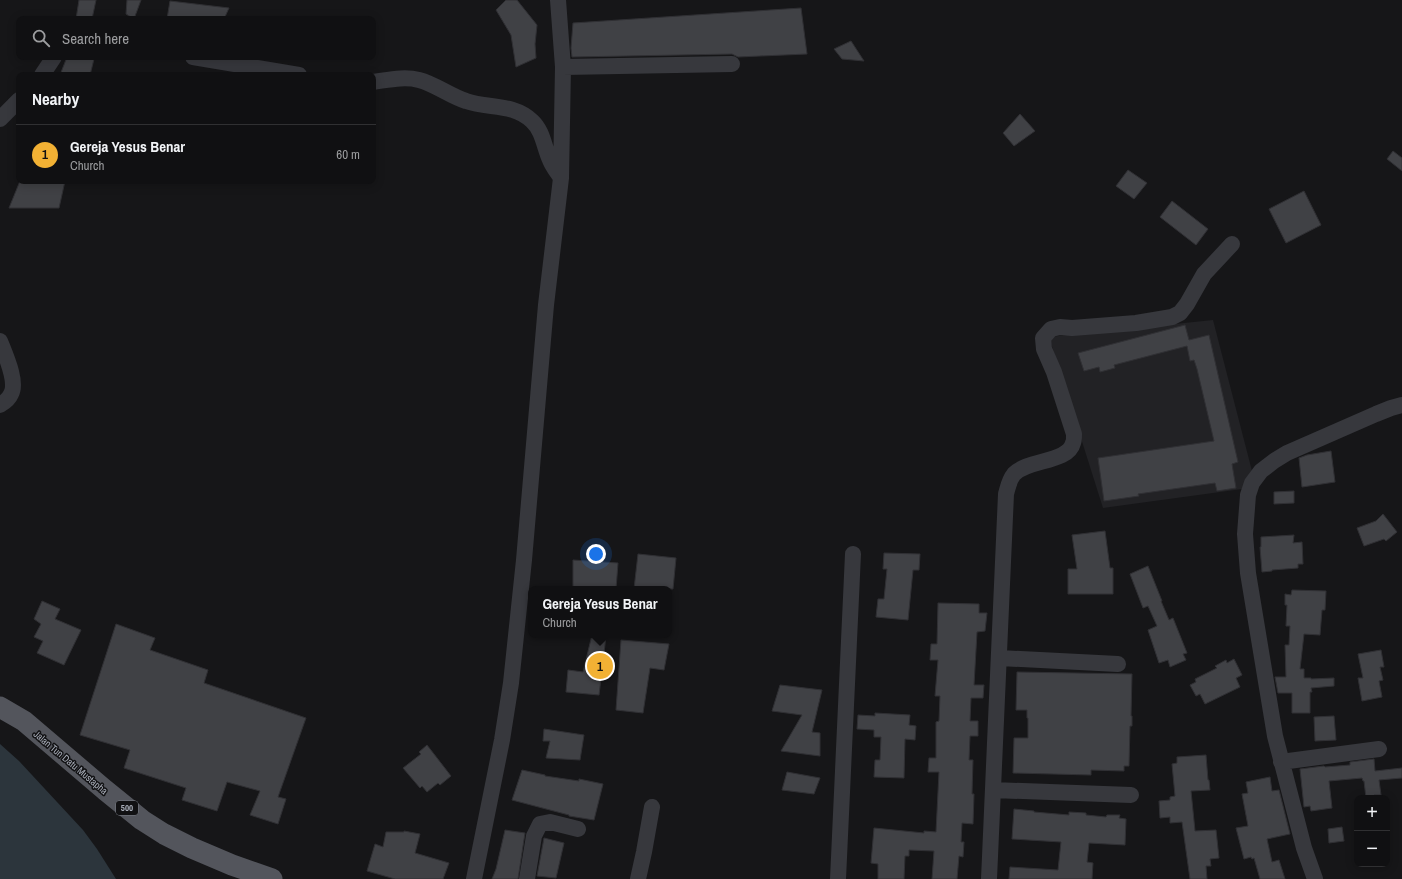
<!DOCTYPE html>
<meta charset="utf-8">
<style>
:root{--surface:#101012;--page:#19191b;--text:#f1f3f6;--muted:#9c9d9f;--line:#303032;--accent:#f2b134}
body{margin:0;font-family:"Archivo Narrow",sans-serif;background:var(--page);color:var(--text)}
.controls{position:absolute;right:12px;bottom:12px;display:grid;overflow:hidden;border-radius:8px;box-shadow:0 2px 10px #0003}
.controls button{width:36px;height:36px;display:grid;place-items:center;padding:0;border:0;border-bottom:1px solid var(--line);background:var(--surface);color:var(--text);font:20px sans-serif}
.you{position:absolute;left:596px;top:554px;width:14px;height:14px;margin:-10px;border:3px solid #fff;border-radius:50%;background:#1a73e8;box-shadow:0 0 0 6px #1a73e833}
.badge{display:grid;place-items:center;width:26px;height:26px;border-radius:50%;background:var(--accent);color:#111;font-size:13px;font-weight:700}
.pin{position:absolute;translate:-50% -50%;border:2px solid #fff;box-shadow:0 1px 4px #0006}
.popup{position:absolute;left:528px;top:586px;width:144px;height:52px;box-sizing:border-box;display:grid;place-content:center;border-radius:8px;background:var(--surface);filter:drop-shadow(0 1px 3px #0005);font-size:13px;white-space:nowrap;color:var(--muted)}
.popup b{font-size:15px;color:var(--text)}
.popup::after{content:'';position:absolute;left:50%;top:100%;margin-left:-8px;border:8px solid transparent;border-top-color:var(--surface)}
.list{margin:0;padding:0;list-style:none}
h2{display:flex;justify-content:space-between;align-items:center;height:52px;margin:0;padding:0 16px;font-size:17px}
h2 small{font-size:13px;font-weight:400;color:var(--muted)}
.list li{display:grid;grid-template-columns:26px 1fr auto;gap:12px;align-items:center;box-sizing:border-box;height:60px;padding:0 16px;border-top:1px solid var(--line)}
.list b{display:block;font-size:15px;white-space:nowrap}
.list p{margin:0;font-size:13px;white-space:nowrap;color:var(--muted)}
.list em{font-size:13px;font-style:normal;color:var(--muted)}
.icon{flex:none;width:22px;height:22px;fill:none;stroke:currentColor;stroke-width:2;stroke-linecap:round;stroke-linejoin:round}
.map{position:relative;flex:none;width:1402px;height:879px;overflow:hidden}
.search{position:absolute;background:var(--surface);box-shadow:0 2px 10px #0003;left:16px;top:16px;width:360px;height:44px;display:flex;align-items:center;gap:10px;box-sizing:border-box;padding:0 14px;border-radius:8px;color:var(--muted);font-size:15px}
.panel{position:absolute;background:var(--surface);box-shadow:0 2px 10px #0003;left:16px;top:72px;width:360px;height:112px;border-radius:8px}
.map>svg:first-child{display:block}
.built{fill:#222225}
.water{fill:#2c353c}
.building{fill:#404145;stroke:#303034}
.lines{fill:none;stroke-linecap:round;stroke-linejoin:round}
.minor{stroke:#37383d;stroke-width:16}
.major{stroke:#53555c;stroke-width:21}
.labels{text-anchor:middle;stroke-width:3;stroke-linejoin:round;paint-order:stroke}
.shield{fill:#111113;stroke:#7b7e86;stroke-width:1}
.shield-label{font-size:9px;font-weight:bold;fill:#a8adb8}
.street-label{font-size:10px;fill:#a8adb8;stroke:#111113}
</style>
<div class="map">
<svg width="1402" height="879" viewBox="0 0 1402 879">
<rect width="100%" height="100%" fill="#161618"/>
<path class="built" d="M 1213,320 L 1252,471 L 1242,489 L 1103,508 L 1049,337 Z"/>
<path class="water" d="M 0,744 L 19,761 L 83,830 L 97,849 L 116,879 L 0,879 Z"/>
<path class="building" d="M 79,0 L 96,0 L 92,19 L 76,19 Z
M 127,0 L 141,0 L 134,19 L 126,14 Z
M 506,0 L 517,0 L 537,25 L 535,44 L 536,58 L 516,67 L 511,35 L 496,10 Z
M 170,1 L 229,8 L 224,19 L 167,19 Z
M 801,8 L 807,54 L 738,57 L 732,54 L 572,57 L 571,48 L 573,23 Z
M 851,41 L 864,61 L 842,59 L 834,49 Z
M 67,57 L 94,59 L 90,75 L 60,75 Z
M 1020,114 L 1035,131 L 1014,146 L 1003,133 Z
M 1393,151 L 1402,158 L 1402,171 L 1387,159 Z
M 1128,170 L 1147,183 L 1134,199 L 1116,186 Z
M 20,181 L 65,181 L 59,208 L 9,208 Z
M 1304,191 L 1321,225 L 1286,243 L 1269,209 Z
M 1172,201 L 1208,229 L 1196,245 L 1160,217 Z
M 1185,325 L 1189,340 L 1209,335 L 1238,462 L 1232,464 L 1236,488 L 1217,491 L 1215,483 L 1138,494 L 1139,496 L 1104,501 L 1098,458 L 1214,441 L 1197,369 L 1194,360 L 1190,361 L 1187,346 L 1114,365 L 1115,368 L 1100,372 L 1099,367 L 1084,371 L 1078,353 Z
M 1331,451 L 1335,482 L 1302,487 L 1299,458 L 1307,455 Z
M 1294,491 L 1294,503 L 1274,504 L 1274,492 Z
M 1383,514 L 1397,532 L 1386,541 L 1384,539 L 1364,546 L 1357,528 L 1376,521 Z
M 1105,531 L 1110,568 L 1113,568 L 1113,594 L 1068,594 L 1068,569 L 1077,569 L 1072,535 Z
M 1294,535 L 1293,543 L 1302,542 L 1303,564 L 1298,564 L 1298,568 L 1272,570 L 1272,571 L 1262,572 L 1260,547 L 1261,547 L 1261,537 Z
M 884,553 L 920,554 L 919,570 L 913,570 L 908,620 L 876,617 L 878,599 L 884,599 L 887,569 L 883,569 Z
M 638,554 L 676,558 L 673,589 L 634,589 Z
M 573,560 L 618,563 L 616,589 L 573,589 Z
M 1148,566 L 1162,601 L 1161,601 L 1169,620 L 1173,618 L 1187,653 L 1183,654 L 1186,660 L 1170,667 L 1168,660 L 1159,663 L 1148,630 L 1157,626 L 1148,606 L 1143,608 L 1130,574 Z
M 1292,590 L 1326,591 L 1325,610 L 1322,610 L 1320,635 L 1304,634 L 1300,669 L 1304,669 L 1304,678 L 1311,678 L 1311,679 L 1334,678 L 1334,686 L 1311,688 L 1312,692 L 1310,692 L 1310,713 L 1292,713 L 1292,693 L 1278,693 L 1275,677 L 1286,677 L 1285,645 L 1289,645 L 1290,626 L 1286,626 L 1287,605 L 1285,605 L 1285,594 L 1291,595 Z
M 42,601 L 60,609 L 55,619 L 81,630 L 64,665 L 37,653 L 43,641 L 34,637 L 41,624 L 34,619 Z
M 938,603 L 979,604 L 979,613 L 987,613 L 985,631 L 977,632 L 974,685 L 984,685 L 983,698 L 971,698 L 970,721 L 978,721 L 978,736 L 970,736 L 969,760 L 973,760 L 972,794 L 974,794 L 973,824 L 962,823 L 961,842 L 964,842 L 963,857 L 959,856 L 957,879 L 932,879 L 934,851 L 909,850 L 909,856 L 905,856 L 904,879 L 878,879 L 878,864 L 871,863 L 874,828 L 924,833 L 924,831 L 936,832 L 939,772 L 928,772 L 929,758 L 936,758 L 936,722 L 939,721 L 940,696 L 935,696 L 938,660 L 930,660 L 931,644 L 937,644 Z
M 116,624 L 155,638 L 150,650 L 208,670 L 204,683 L 306,718 L 278,797 L 286,799 L 278,824 L 250,815 L 260,791 L 227,782 L 217,811 L 182,800 L 186,788 L 124,768 L 130,750 L 80,735 Z
M 592,635 L 606,636 L 599,695 L 566,692 L 568,670 L 583,672 Z
M 621,640 L 669,644 L 664,670 L 650,668 L 643,713 L 616,710 Z
M 1381,650 L 1384,667 L 1380,667 L 1383,680 L 1379,681 L 1382,697 L 1362,701 L 1358,678 L 1363,678 L 1358,654 Z
M 1234,659 L 1242,675 L 1236,678 L 1240,687 L 1205,704 L 1200,694 L 1196,696 L 1190,685 L 1196,682 L 1195,679 L 1217,668 L 1215,666 L 1226,660 L 1227,663 Z
M 1017,672 L 1132,674 L 1131,716 L 1132,716 L 1132,726 L 1130,726 L 1129,766 L 1124,766 L 1124,771 L 1091,770 L 1091,775 L 1013,773 L 1014,738 L 1028,738 L 1028,718 L 1027,718 L 1027,710 L 1016,710 Z
M 780,685 L 822,690 L 812,732 L 820,733 L 820,756 L 781,751 L 802,715 L 772,711 Z
M 875,713 L 910,715 L 909,725 L 916,726 L 915,740 L 905,739 L 904,778 L 874,777 L 875,760 L 880,760 L 881,737 L 874,737 L 874,730 L 857,729 L 858,715 L 875,716 Z
M 1334,716 L 1336,740 L 1315,741 L 1314,717 Z
M 544,729 L 584,735 L 580,760 L 546,758 L 550,741 L 543,741 Z
M 427,745 L 451,776 L 440,785 L 438,783 L 427,792 L 422,786 L 420,788 L 403,768 L 421,754 L 419,752 Z
M 1206,755 L 1208,780 L 1209,780 L 1210,790 L 1191,791 L 1195,831 L 1216,830 L 1219,858 L 1210,859 L 1211,866 L 1206,866 L 1207,879 L 1190,879 L 1182,822 L 1170,823 L 1170,817 L 1160,818 L 1159,801 L 1170,800 L 1170,797 L 1175,796 L 1172,764 L 1177,763 L 1177,757 Z
M 1374,759 L 1375,771 L 1402,768 L 1402,778 L 1379,780 L 1381,795 L 1374,795 L 1375,798 L 1366,798 L 1364,781 L 1363,781 L 1362,778 L 1329,781 L 1332,808 L 1311,811 L 1310,806 L 1304,807 L 1300,769 L 1324,766 L 1325,767 L 1350,765 L 1350,762 Z
M 522,770 L 545,775 L 545,776 L 579,781 L 579,779 L 603,784 L 594,820 L 569,816 L 569,815 L 512,800 Z
M 787,772 L 820,778 L 814,794 L 782,790 Z
M 1270,777 L 1272,791 L 1279,790 L 1290,834 L 1267,839 L 1272,862 L 1279,860 L 1285,879 L 1260,879 L 1254,858 L 1252,859 L 1251,857 L 1244,859 L 1236,828 L 1248,826 L 1242,794 L 1248,793 L 1246,782 Z
M 1014,809 L 1034,811 L 1034,812 L 1069,815 L 1069,812 L 1086,813 L 1086,815 L 1106,817 L 1107,815 L 1120,815 L 1119,818 L 1126,819 L 1125,845 L 1089,843 L 1087,862 L 1093,863 L 1092,879 L 1009,879 L 1010,867 L 1058,870 L 1061,842 L 1012,839 Z
M 1342,827 L 1344,841 L 1329,843 L 1328,829 Z
M 505,830 L 525,833 L 518,879 L 492,879 L 496,869 Z
M 404,831 L 420,834 L 415,853 L 449,863 L 443,879 L 395,879 L 367,871 L 375,844 L 383,847 L 386,832 L 404,832 Z
M 544,838 L 564,843 L 556,878 L 537,876 Z"/>
<g class="lines">
<path class="minor" d="M 193,57 L 299,75
M 563,67 L 732,64
M 42,75 L 54,57
M 373,82 C 388,80 404,76 419,80 C 435,84 450,96 466,101 C 489,109 513,103 532,121 C 543,131 544,147 550,160 C 553,167 557,172 561,178
M 0,119 L 19,100
M 0,341 C 5,354 18,382 11,394 C 9,399 5,402 0,405
M 999,658 L 1118,664
M 1281,762 L 1379,749
M 993,790 L 1131,795
M 474,879 L 502,740 L 511,683 L 524,560 L 546,305 L 561,178 L 563,67 L 558,0
M 527,879 L 534,836 L 540,824 L 550,822 L 578,829
M 638,879 L 644,852 L 652,807
M 838,879 L 853,554
M 989,879 L 1006,494 C 1008,487 1009,480 1014,474 C 1028,459 1068,463 1073,443 C 1074,441 1074,437 1074,434 L 1054,372 L 1044,349 L 1043,338 L 1051,329 L 1060,327 L 1072,328 L 1136,323 L 1172,317 L 1180,313 L 1187,304 L 1204,274 L 1232,244
M 1315,879 L 1304,848 L 1275,736 L 1248,573 L 1245,534 L 1248,495 L 1252,483 L 1261,471 L 1274,461 L 1287,453 L 1376,414 L 1391,408 L 1402,405"/>
<path class="major" d="M 0,707 L 24,721 L 105,790 L 142,820 L 164,834 L 192,848 L 232,865 L 272,879"/>
</g>
<g class="labels">
<rect class="shield" x="116" y="801" width="22" height="14" rx="3"/>
<g class="shield-label">
<text x="127" y="811">500</text>
</g>
<g class="street-label">
<text transform="translate(71 762) rotate(40)" y="4">Jalan Tun Datu Mustapha</text>
</g>
</g>
</svg>
<div class="controls">
<button>+</button>
<button>−</button>
</div>
<div class="you"></div>
<div class="pin badge" style="left:600px;top:666px">1</div>
<div class="popup"><b>Gereja Yesus Benar</b>Church</div>
<div class="search"><svg class="icon" aria-label="search" viewBox="0 0 24 24"><circle cx="10" cy="10" r="6"/><path d="M15 15l6 6"/></svg>Search here</div>
<section class="panel">
<h2>Nearby<small></small></h2>
<ul class="list">
<li><span class="badge">1</span><div><b>Gereja Yesus Benar</b><p>Church</p></div><em>60 m</em></li>
</ul>
</section>
</div>
